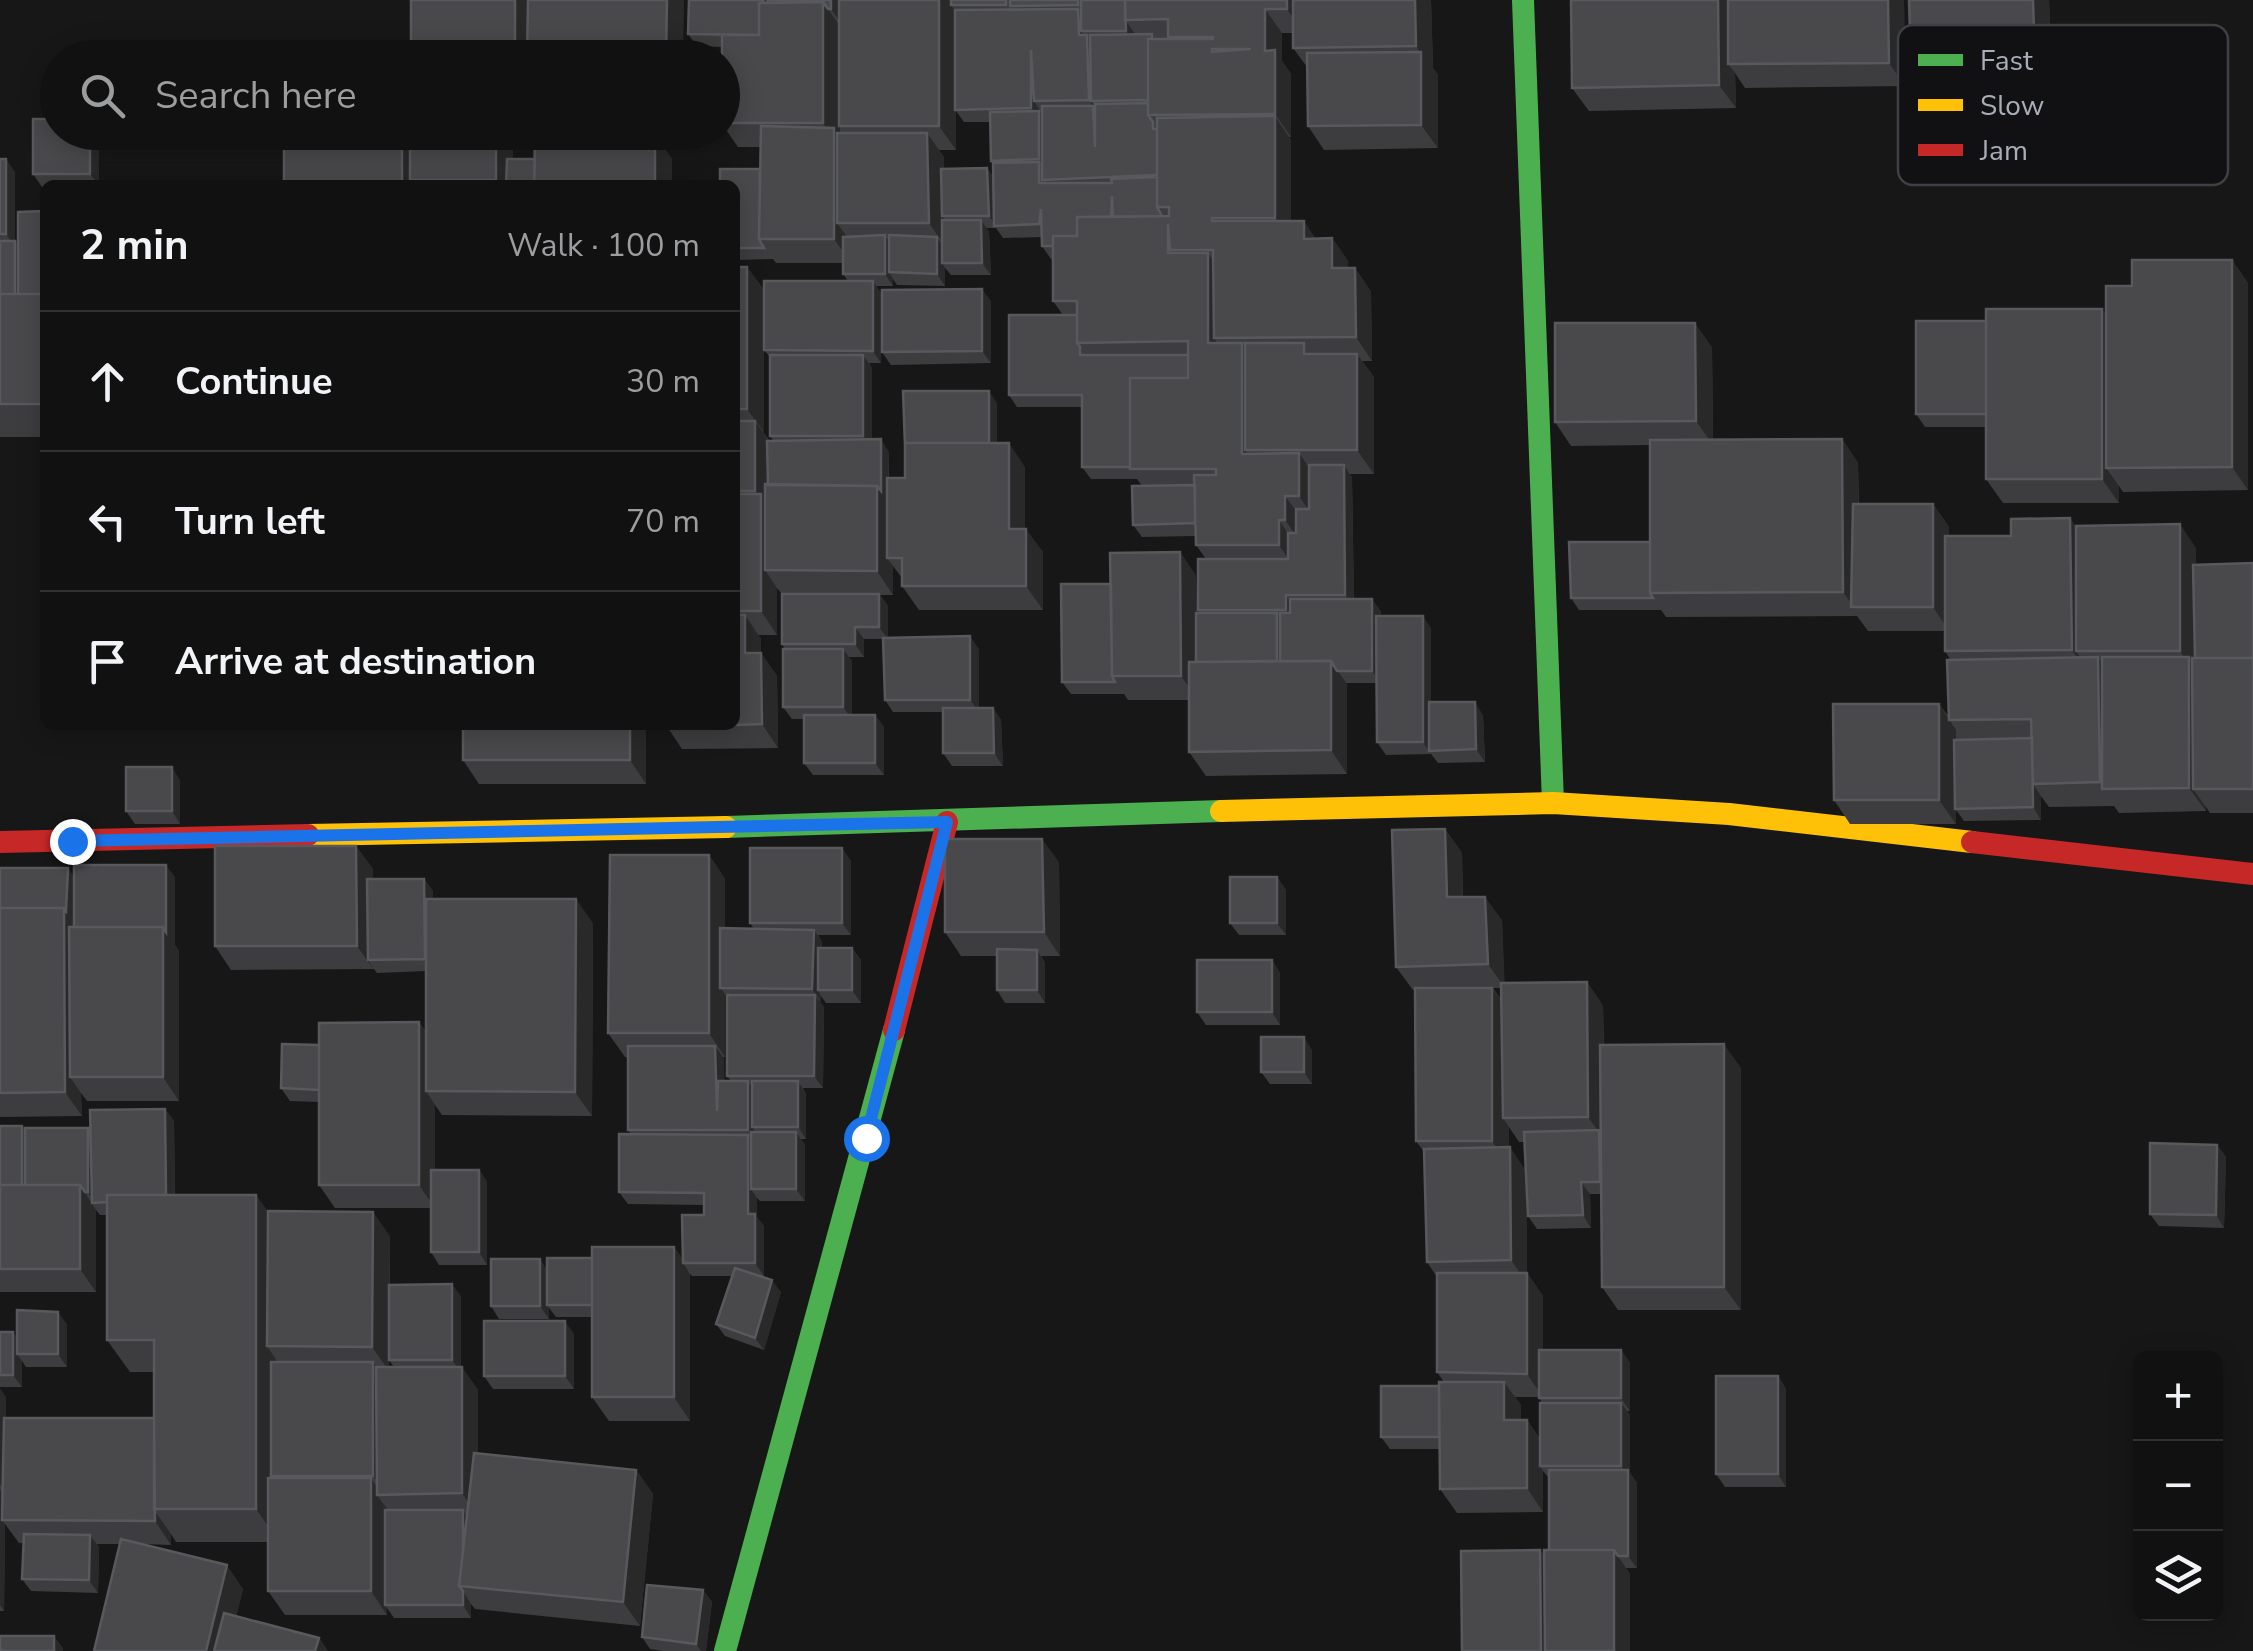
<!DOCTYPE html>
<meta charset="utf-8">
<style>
:root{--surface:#111;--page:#1e1f1f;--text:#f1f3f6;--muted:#9c9d9f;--line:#303131}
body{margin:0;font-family:"Nunito Sans",sans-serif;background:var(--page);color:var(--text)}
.controls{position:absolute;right:30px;bottom:30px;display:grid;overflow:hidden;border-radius:15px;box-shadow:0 5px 25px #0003}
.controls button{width:90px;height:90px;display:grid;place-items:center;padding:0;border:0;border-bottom:2px solid var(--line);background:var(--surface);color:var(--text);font:50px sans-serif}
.stop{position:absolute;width:30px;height:30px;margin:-22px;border:8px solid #1a73e8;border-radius:50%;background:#fff}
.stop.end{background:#1a73e8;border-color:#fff;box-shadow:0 2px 10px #0008}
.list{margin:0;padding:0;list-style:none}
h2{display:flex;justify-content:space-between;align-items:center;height:130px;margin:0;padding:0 40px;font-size:42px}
h2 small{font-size:32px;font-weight:400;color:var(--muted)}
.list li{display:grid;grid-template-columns:65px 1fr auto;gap:30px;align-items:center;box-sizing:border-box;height:140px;padding:0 40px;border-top:2px solid var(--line)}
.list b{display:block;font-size:38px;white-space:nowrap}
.list em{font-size:32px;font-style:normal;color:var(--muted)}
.icon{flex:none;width:55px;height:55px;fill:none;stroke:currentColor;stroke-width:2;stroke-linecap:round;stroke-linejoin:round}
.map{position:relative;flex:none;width:2253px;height:1651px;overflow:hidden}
.search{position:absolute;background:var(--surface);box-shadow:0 5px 25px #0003;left:40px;top:40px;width:700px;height:110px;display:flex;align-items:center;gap:25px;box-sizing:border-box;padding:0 35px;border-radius:55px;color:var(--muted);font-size:38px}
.panel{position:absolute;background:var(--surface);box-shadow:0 5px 25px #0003;left:40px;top:180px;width:700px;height:550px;border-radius:15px}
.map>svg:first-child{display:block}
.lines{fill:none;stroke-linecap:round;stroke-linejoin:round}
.fast{stroke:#4caf50;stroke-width:22}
.slow{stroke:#ffc107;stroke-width:22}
.jam{stroke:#c62828;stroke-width:22}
.wall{fill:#3d3d3f;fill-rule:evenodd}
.shaded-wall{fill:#29292a}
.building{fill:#49494c;stroke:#58595d;stroke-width:2.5;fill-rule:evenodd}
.route{stroke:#1a73e8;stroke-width:12}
.key{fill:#111113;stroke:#3e4045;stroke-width:2.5}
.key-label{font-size:28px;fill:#a8adb8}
</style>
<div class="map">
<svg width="2253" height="1651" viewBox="0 0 2253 1651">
<rect width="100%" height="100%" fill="#171717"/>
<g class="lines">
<path class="fast" d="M 1523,0 L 1553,803
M 726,827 L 1221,811
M 725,1651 L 894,1030"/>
<path class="slow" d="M 1221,811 L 1553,803 L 1729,814 L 1972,842
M 308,835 L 726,827"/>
<path class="jam" d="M 0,842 L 308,835
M 1972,842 L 2253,874
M 894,1030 L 947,822"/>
</g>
<path class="wall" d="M 689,0 L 1431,0 L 1433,68 L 1438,75 L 1438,148 L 1324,150 L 1308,126 L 1307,67 L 1293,48 L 1293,33 L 1282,33 L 1282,61 L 1291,74 L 1291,137 L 1289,137 L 1291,140 L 1291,221 L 1316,239 L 1332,238 L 1348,261 L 1348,268 L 1355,268 L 1371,292 L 1372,361 L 1362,361 L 1374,377 L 1374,474 L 1350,474 L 1352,478 L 1354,599 L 1381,611 L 1381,616 L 1431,628 L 1431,702 L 1483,715 L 1485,762 L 1438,763 L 1431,754 L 1386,755 L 1377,742 L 1376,683 L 1346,683 L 1347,774 L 1206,776 L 1189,752 L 1189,700 L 1128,700 L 1124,694 L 1071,694 L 1062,682 L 1111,584 L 1180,552 L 1196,576 L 1197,613 L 1200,613 L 1198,610 L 1206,559 L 1196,545 L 1196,536 L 1142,537 L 1133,525 L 1142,486 L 1137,479 L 1091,479 L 1082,467 L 1082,407 L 1017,407 L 1009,395 L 1063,315 L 1053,301 L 1053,259 L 1051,259 L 1042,246 L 1042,237 L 1003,238 L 996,228 L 986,228 L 989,232 L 991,275 L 951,275 L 945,268 L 945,286 L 897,285 L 893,279 L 893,286 L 876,286 L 881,293 L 881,363 L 869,363 L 872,368 L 872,439 L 889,452 L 889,478 L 905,478 L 997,403 L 997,443 L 1025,467 L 1025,529 L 1043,552 L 1043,610 L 919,610 L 902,586 L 902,578 L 893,566 L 893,595 L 880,595 L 888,606 L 888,638 L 979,649 L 979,708 L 993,708 L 1001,720 L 1003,766 L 952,766 L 943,753 L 943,712 L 893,712 L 885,700 L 883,639 L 864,639 L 864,657 L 849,657 L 852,661 L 852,715 L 875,715 L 884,727 L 884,775 L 813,775 L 804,763 L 804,719 L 792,719 L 783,707 L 785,649 L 782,644 L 782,594 L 777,588 L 777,635 L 758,635 L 761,639 L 761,653 L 777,676 L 778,748 L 682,749 L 666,725 L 735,725 L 735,267 L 747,267 L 764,290 L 763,432 L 769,440 L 773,440 L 770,436 L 770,357 L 764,350 L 848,281 L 843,274 L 843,263 L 776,263 L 773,259 L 735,260 L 735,185 L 760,169 L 760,147 L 738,147 L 722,124 L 722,47 L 697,46 L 688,34 ZM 956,111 L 964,122 L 990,122 L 993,176 L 944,169 L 944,157 L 939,150 L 956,150 Z
M 1904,0 L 1905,86 L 1745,88 L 1735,73 L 1736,108 L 1589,111 L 1572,88 Z
M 1909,0 L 2049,0 L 2051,53 L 1926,55 L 1910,31 Z
M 99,132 L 99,185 L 45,185 L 45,187 L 42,187 L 33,174 Z
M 513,132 L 513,159 L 535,159 L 655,136 L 672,159 L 672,185 L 284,185 Z
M 0,159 L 15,172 L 15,241 L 18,245 L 45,211 L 45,437 L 0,437 Z
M 2232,260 L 2248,283 L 2248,490 L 2123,492 L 2119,486 L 2119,503 L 2003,503 L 1986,479 L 1986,427 L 1925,427 L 1916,414 L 1986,321 L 2106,315 L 2132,286 Z
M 991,301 L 991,363 L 891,365 L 882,352 Z
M 1712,347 L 1713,440 L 1842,439 L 1858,463 L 1859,504 L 1933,504 L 1949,527 L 1949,536 L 2011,536 L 2076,526 L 2196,548 L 2196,564 L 2253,563 L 2253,813 L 2210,813 L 2206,807 L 2206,811 L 2119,813 L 2114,806 L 2049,807 L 2041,796 L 2041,820 L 1964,821 L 1956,810 L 1956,824 L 1850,824 L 1834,800 L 1939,704 L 1949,717 L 1950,659 L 1945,651 L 1945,631 L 1868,631 L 1857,616 L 1666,617 L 1661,610 L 1579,610 L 1571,598 L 1650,542 L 1650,445 L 1571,446 L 1555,422 Z
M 646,725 L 646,784 L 479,784 L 463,760 Z
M 180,780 L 180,824 L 135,824 L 126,811 Z
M 1445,829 L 1462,853 L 1463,897 L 1502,920 L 1504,983 L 1587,982 L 1603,1006 L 1604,1045 L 1741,1068 L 1741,1310 L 1618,1310 L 1602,1287 L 1601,1194 L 1590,1194 L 1591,1228 L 1537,1229 L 1528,1216 L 1526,1177 L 1527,1273 L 1543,1296 L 1543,1350 L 1621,1350 L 1630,1363 L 1630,1411 L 1627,1411 L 1630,1415 L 1630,1473 L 1637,1483 L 1637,1568 L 1626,1568 L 1630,1574 L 1630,1651 L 1462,1651 L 1540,1550 L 1544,1556 L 1549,1550 L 1549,1478 L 1543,1471 L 1543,1512 L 1457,1513 L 1440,1489 L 1440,1449 L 1390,1449 L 1381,1437 L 1444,1382 L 1437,1372 L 1437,1277 L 1427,1262 L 1424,1152 L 1416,1141 L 1415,990 L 1413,990 L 1396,967 ZM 1493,988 L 1502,988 L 1502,1001 ZM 1509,1127 L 1519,1142 L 1524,1142 L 1526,1171 L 1509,1148 ZM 1515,1397 L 1539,1397 L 1542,1403 L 1540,1439 L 1527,1420 L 1521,1420 L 1521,1405 Z
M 356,846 L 373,869 L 373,879 L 424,879 L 433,891 L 433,899 L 593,923 L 592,1116 L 442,1115 L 435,1105 L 435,1170 L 479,1170 L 487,1182 L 487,1265 L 439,1265 L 431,1252 L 431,1208 L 335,1208 L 319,1185 L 319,1102 L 290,1101 L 281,1088 L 319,1046 L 419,1022 L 426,1032 L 426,971 L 377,973 L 374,969 L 231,970 L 215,946 Z
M 842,848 L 851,861 L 851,935 L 818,935 L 822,942 L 822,948 L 852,948 L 861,960 L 861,1003 L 826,1003 L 821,996 L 820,1002 L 824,1007 L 823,1088 L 803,1088 L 806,1094 L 806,1139 L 801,1139 L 805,1145 L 805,1201 L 760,1201 L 757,1198 L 757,1217 L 764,1226 L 764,1276 L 760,1276 L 781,1292 L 764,1350 L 725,1336 L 716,1324 L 732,1276 L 692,1276 L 690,1274 L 690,1421 L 609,1421 L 592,1397 L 592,1317 L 556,1317 L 549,1308 L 549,1319 L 499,1319 L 491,1306 L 547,1269 L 592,1258 L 674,1247 L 683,1260 L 704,1215 L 704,1205 L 628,1204 L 619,1192 L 631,1134 L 628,1130 L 628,1057 L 625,1057 L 608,1033 L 709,855 L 725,879 L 725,929 L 754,929 L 750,923 ZM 725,994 L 727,997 L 727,1076 L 731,1081 L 724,1081 L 723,1057 L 725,1057 Z
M 1059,862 L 1060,956 L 1041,956 L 1045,963 L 1045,1003 L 1005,1003 L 997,990 L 997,956 L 961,956 L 945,932 Z
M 0,868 L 74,877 L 175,877 L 175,945 L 179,951 L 179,1101 L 87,1101 L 81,1093 L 82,1116 L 0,1117 Z
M 1277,877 L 1286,890 L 1286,935 L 1239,935 L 1230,923 Z
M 1272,960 L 1280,973 L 1280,1025 L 1206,1025 L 1197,1012 Z
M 1312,1050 L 1312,1084 L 1270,1084 L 1261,1072 Z
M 165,1109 L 174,1121 L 175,1195 L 256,1195 L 268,1212 L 390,1236 L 390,1285 L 461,1296 L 461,1367 L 478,1390 L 478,1454 L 636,1470 L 653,1494 L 640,1626 L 475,1609 L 471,1604 L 471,1618 L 394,1618 L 387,1608 L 387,1615 L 285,1615 L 268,1591 L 268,1542 L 176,1542 L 171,1534 L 171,1545 L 143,1544 L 243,1589 L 236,1617 L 319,1638 L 328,1651 L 94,1651 L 120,1544 L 97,1544 L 99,1547 L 98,1593 L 31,1591 L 22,1579 L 23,1543 L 19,1543 L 5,1524 L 4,1611 L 0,1611 L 0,1389 L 6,1397 L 6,1418 L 154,1418 L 154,1372 L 130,1372 L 107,1340 L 107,1215 L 100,1215 L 96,1210 L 96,1292 L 0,1292 L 0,1126 L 25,1129 L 91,1133 ZM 389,1307 L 389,1360 L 394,1367 L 389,1367 Z
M 2217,1145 L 2226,1157 L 2224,1228 L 2159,1226 L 2150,1214 Z
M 67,1324 L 67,1367 L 26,1367 L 22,1361 L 22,1387 L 0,1387 L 0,1332 L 17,1338 Z
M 574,1334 L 574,1389 L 493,1389 L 484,1376 Z
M 1778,1376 L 1786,1389 L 1786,1487 L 1725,1487 L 1716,1474 Z
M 703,1590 L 712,1602 L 706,1651 L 663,1651 L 650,1649 L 642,1637 Z"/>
<path class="shaded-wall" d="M 515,0 L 531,0 L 531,58 L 515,58 Z
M 667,0 L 684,0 L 683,58 L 666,58 Z
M 831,0 L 840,0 L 840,22 L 831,9 Z
M 939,0 L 956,0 L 951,5 L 956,12 L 956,150 L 939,126 Z
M 1287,0 L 1303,0 L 1303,33 L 1287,9 Z
M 1415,0 L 1431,0 L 1433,68 L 1438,75 L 1438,148 L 1421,125 L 1421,54 L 1416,46 Z
M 1718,0 L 1734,0 L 1728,64 L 1735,73 L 1736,108 L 1719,85 Z
M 1888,0 L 1904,0 L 1905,86 L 1889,63 Z
M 2033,0 L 2049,0 L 2051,53 L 2034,30 Z
M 823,2 L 840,26 L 840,136 L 837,223 L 851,242 L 851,263 L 834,239 L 834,139 L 823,123 Z
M 1078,9 L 1087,22 L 1081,31 L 1088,41 L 1087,35 L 1096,48 L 1091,101 L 1097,110 L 1095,147 L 1093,106 L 1089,100 L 1079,35 Z
M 1265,9 L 1282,33 L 1282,61 L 1291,74 L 1291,137 L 1275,114 L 1265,51 Z
M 1126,21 L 1135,34 L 1135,44 L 1126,31 Z
M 1031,50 L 1034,101 L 1048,124 L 1048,172 L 1039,159 L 1039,120 L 1031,108 Z
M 1275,116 L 1291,140 L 1291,242 L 1275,218 Z
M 90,132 L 99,132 L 99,185 L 90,174 Z
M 402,132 L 418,132 L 410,180 L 413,185 L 402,185 Z
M 496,132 L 513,132 L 513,185 L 500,185 L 496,180 Z
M 927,133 L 944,157 L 945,216 L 942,216 L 945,220 L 945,246 L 929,223 Z
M 655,136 L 672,159 L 672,185 L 655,185 Z
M 6,159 L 15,172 L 15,246 L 6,234 Z
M 987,168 L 996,180 L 995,225 L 989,216 Z
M 981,220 L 989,232 L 991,275 L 982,263 Z
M 1304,221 L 1320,245 L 1304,239 Z
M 885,235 L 893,248 L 889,272 L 893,279 L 893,286 L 885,274 Z
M 937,237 L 945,249 L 942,263 L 945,268 L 945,286 L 937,274 Z
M 1332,238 L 1348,261 L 1348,292 L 1332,268 Z
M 15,241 L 24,253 L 15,308 Z
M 1208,253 L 1224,277 L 1214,338 L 1224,352 L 1208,343 Z
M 2232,260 L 2248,283 L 2248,490 L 2232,467 Z
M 747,267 L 764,290 L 764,432 L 747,409 Z
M 1355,268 L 1371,292 L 1372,361 L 1356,337 Z
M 873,281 L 881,293 L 881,363 L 873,351 Z
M 982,289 L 991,301 L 991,363 L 982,351 Z
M 2102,309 L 2119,333 L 2106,468 L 2119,486 L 2119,503 L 2102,479 Z
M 1695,323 L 1712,347 L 1713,445 L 1696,421 Z
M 1242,343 L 1259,366 L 1245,450 L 1259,470 L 1242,454 Z
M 1357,354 L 1374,377 L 1374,474 L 1357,450 Z
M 863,355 L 872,368 L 872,449 L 863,436 Z
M 989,391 L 997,403 L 997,457 L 989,445 Z
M 755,421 L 772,445 L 765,570 L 777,588 L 777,635 L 761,611 L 761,499 L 755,491 Z
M 881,439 L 889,452 L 887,558 L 893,566 L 893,595 L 877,571 L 877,486 Z
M 1842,439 L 1858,463 L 1860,607 L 1854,607 L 1843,592 Z
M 1009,443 L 1025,467 L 1025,552 L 1009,529 Z
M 1299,453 L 1315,476 L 1315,519 L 1299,496 Z
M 1344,465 L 1352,478 L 1354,607 L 1345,595 Z
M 1285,496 L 1302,519 L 1302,544 L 1285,520 Z
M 1933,504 L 1949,527 L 1949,631 L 1933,607 Z
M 2070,518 L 2087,541 L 2076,651 L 2088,669 L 2088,673 L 2072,650 Z
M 1279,520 L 1295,544 L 1295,569 L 1279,545 Z
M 2180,524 L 2196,548 L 2196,667 L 2193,789 L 2206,807 L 2206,811 L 2189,788 L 2189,665 L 2180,651 Z
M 1026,529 L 1043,552 L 1043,610 L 1026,586 Z
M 1180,552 L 1196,576 L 1198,700 L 1181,676 Z
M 879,594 L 888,606 L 888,639 L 879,627 Z
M 1286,595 L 1295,607 L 1295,622 L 1286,610 Z
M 1372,599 L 1381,611 L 1381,683 L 1372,671 Z
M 1277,613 L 1286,625 L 1277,671 Z
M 745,615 L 761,639 L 761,653 L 777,676 L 778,748 L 762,724 L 745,653 Z
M 1423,616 L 1431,628 L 1431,751 L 1429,751 L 1431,755 L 1423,742 Z
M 855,627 L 864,639 L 864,657 L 855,644 Z
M 970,636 L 979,649 L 979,712 L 970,700 Z
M 843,649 L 852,661 L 852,719 L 843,707 Z
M 2098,657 L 2115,680 L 2104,789 L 2100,782 Z
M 1331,661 L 1347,684 L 1347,774 L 1331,750 Z
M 1475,702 L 1483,715 L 1485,762 L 1476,749 Z
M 1939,704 L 1956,730 L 1956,824 L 1939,800 Z
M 993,708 L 1001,720 L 1003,766 L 994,753 Z
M 875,715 L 884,727 L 884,775 L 875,763 Z
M 630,725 L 646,725 L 646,784 L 630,760 Z
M 172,767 L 180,780 L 180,824 L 172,811 Z
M 2033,784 L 2041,796 L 2041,820 L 2033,807 Z
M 1445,829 L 1462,853 L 1463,920 L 1447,897 Z
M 1042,839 L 1059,862 L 1060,956 L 1044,932 Z
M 356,846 L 373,869 L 374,960 L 368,960 L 374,970 L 357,946 Z
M 842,848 L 851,861 L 851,935 L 842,923 Z
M 709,855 L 725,879 L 725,988 L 720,988 L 725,994 L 725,1057 L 709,1033 Z
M 166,865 L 175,877 L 175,945 L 179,951 L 179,1101 L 163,1077 L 163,927 Z
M 68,868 L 76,880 L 70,1077 L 81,1093 L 82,1116 L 65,1092 L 64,908 Z
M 1277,877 L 1286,890 L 1286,935 L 1277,923 Z
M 424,879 L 433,891 L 434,971 L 425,959 Z
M 1485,897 L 1502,920 L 1505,988 L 1488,964 Z
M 576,899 L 593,923 L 592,1116 L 575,1092 Z
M 814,930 L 822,942 L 821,990 L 818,990 L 821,996 L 821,1002 L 812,989 Z
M 852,948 L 861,960 L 861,1003 L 852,990 Z
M 1037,950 L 1045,963 L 1045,1003 L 1037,990 Z
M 1272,960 L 1280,973 L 1280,1025 L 1272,1012 Z
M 1587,982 L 1603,1006 L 1605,1138 L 1600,1182 L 1599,1132 L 1588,1117 Z
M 1492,988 L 1509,1011 L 1503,1118 L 1509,1127 L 1509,1164 L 1492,1141 Z
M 815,995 L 824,1007 L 823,1088 L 814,1076 Z
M 419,1022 L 435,1046 L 426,1091 L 435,1105 L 435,1208 L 419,1185 Z
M 1304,1037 L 1312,1050 L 1312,1084 L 1304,1072 Z
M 1724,1044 L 1741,1068 L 1741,1310 L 1724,1287 Z
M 715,1046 L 724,1058 L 726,1123 L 717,1111 Z
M 748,1081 L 757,1094 L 752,1127 L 757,1134 L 757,1142 L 748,1130 Z
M 798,1081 L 806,1094 L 806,1139 L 798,1127 Z
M 165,1109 L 174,1121 L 175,1214 L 166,1201 Z
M 22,1126 L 31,1138 L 31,1192 L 22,1192 Z
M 88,1128 L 96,1141 L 96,1204 L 88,1192 Z
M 796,1132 L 805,1145 L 805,1201 L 796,1189 Z
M 748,1135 L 757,1148 L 751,1189 L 757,1198 L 757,1217 L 764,1226 L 764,1276 L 755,1263 L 748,1214 Z
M 2217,1145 L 2226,1157 L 2224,1228 L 2216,1215 Z
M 1510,1147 L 1526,1171 L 1527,1273 L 1543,1296 L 1543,1397 L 1527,1374 L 1527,1283 L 1511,1260 Z
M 479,1170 L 487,1182 L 487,1265 L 479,1252 Z
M 1581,1182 L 1590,1194 L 1591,1228 L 1583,1215 Z
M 80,1185 L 96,1210 L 96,1292 L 80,1269 Z
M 256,1195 L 279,1228 L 267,1346 L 279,1364 L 271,1476 L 279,1488 L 279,1542 L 256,1509 Z
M 373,1212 L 390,1236 L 389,1371 L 372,1347 Z
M 674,1247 L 686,1263 L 683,1263 L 690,1274 L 690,1421 L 674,1397 Z
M 540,1259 L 549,1272 L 547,1305 L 549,1308 L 549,1319 L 540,1306 Z
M 772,1280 L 781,1292 L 764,1350 L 755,1338 Z
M 452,1284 L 461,1296 L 461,1372 L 452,1360 Z
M 58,1312 L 67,1324 L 67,1367 L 58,1354 Z
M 565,1321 L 574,1334 L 574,1389 L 565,1376 Z
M 13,1332 L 22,1345 L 17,1354 L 22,1361 L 22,1387 L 13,1375 Z
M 1621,1350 L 1630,1363 L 1630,1411 L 1621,1398 Z
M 373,1362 L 390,1386 L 387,1495 L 373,1476 Z
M 462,1367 L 478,1390 L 478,1517 L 462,1493 Z
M 1778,1376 L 1786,1389 L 1786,1487 L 1778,1474 Z
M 1504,1382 L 1521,1405 L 1521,1444 L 1504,1420 Z
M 0,1389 L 6,1397 L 6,1492 L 0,1484 Z
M 1621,1403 L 1630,1415 L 1630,1473 L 1637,1483 L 1637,1568 L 1628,1556 L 1628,1476 L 1621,1466 Z
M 1527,1420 L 1543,1444 L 1540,1466 L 1543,1471 L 1543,1512 L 1527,1488 Z
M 636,1470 L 653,1494 L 640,1626 L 623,1602 Z
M 371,1478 L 382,1495 L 377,1495 L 387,1509 L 387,1605 L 385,1605 L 387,1608 L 387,1615 L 371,1591 Z
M 0,1490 L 6,1498 L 2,1520 L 5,1524 L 4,1611 L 0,1605 Z
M 463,1510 L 471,1523 L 463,1586 Z
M 155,1511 L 171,1534 L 171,1545 L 155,1521 Z
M 90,1535 L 99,1547 L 98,1593 L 89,1580 Z
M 1540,1550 L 1557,1574 L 1557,1651 L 1541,1651 Z
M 1614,1550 L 1630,1574 L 1630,1651 L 1614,1651 Z
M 227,1565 L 243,1589 L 228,1651 L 206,1651 Z
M 703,1590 L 712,1602 L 706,1651 L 701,1651 L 696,1644 Z
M 463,1591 L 471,1604 L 471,1618 L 463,1605 Z
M 54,1636 L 63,1648 L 63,1651 L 54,1651 Z
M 319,1638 L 328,1651 L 315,1651 Z"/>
<path class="building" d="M 411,0 L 515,0 L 515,58 L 411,58 Z
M 528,0 L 667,0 L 666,58 L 527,58 Z
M 689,0 L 763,0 L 763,3 L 759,3 L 759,35 L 688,34 Z
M 768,0 L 831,0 L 831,9 L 828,9 L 823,2 L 768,3 Z
M 839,0 L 939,0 L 939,126 L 839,126 Z
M 951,0 L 1006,0 L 1006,5 L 951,5 Z
M 1010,0 L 1078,0 L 1078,5 L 1010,6 Z
M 1081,0 L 1125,0 L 1126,31 L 1081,31 Z
M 1125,0 L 1287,0 L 1287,9 L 1265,9 L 1265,51 L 1275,50 L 1275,114 L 1148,115 L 1148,39 L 1213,39 L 1213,37 L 1168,37 L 1168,19 L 1125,20 ZM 1212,49 L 1251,49 L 1212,52 Z
M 1293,0 L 1415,0 L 1416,46 L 1293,48 Z
M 1571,0 L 1718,0 L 1719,85 L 1572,88 Z
M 1728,0 L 1888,0 L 1889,63 L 1728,64 Z
M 1909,0 L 2033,0 L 2034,30 L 1910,31 Z
M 823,2 L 823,123 L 722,123 L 722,35 L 759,35 L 759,3 Z
M 1078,9 L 1079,35 L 1087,35 L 1089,100 L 1034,101 L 1031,50 L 1031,108 L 955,110 L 955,10 Z
M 1152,34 L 1152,39 L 1148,39 L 1148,100 L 1091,101 L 1090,35 Z
M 284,50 L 402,50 L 402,58 L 284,58 Z
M 1421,52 L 1421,125 L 1308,126 L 1307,53 Z
M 1148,103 L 1148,115 L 1153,122 L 1153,129 L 1157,129 L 1157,175 L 1042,180 L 1042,106 L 1093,106 L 1095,147 L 1095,104 Z
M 1039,111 L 1039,159 L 991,161 L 990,112 Z
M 1275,116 L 1275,218 L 1212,218 L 1212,221 L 1304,221 L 1304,239 L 1332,238 L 1332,268 L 1355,268 L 1356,337 L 1214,338 L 1213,250 L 1170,250 L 1168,224 L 1168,253 L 1208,253 L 1208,343 L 1242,343 L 1242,454 L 1299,453 L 1299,496 L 1285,496 L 1285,520 L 1279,520 L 1279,545 L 1196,545 L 1194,475 L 1216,475 L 1216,469 L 1130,469 L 1130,378 L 1188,378 L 1188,341 L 1077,343 L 1077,301 L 1053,301 L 1053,236 L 1077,236 L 1077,217 L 1169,216 L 1169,207 L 1157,207 L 1157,118 Z
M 33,119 L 58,119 L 58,132 L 90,132 L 90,174 L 33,174 Z
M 761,126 L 834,128 L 834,239 L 759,239 Z
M 284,132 L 402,132 L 402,185 L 284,185 Z
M 410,132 L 496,132 L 496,180 L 410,180 Z
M 837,133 L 927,133 L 929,223 L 837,223 Z
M 535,134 L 655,136 L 655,185 L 534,185 Z
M 0,159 L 6,159 L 6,234 L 0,234 Z
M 507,159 L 535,159 L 534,185 L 506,185 Z
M 1039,162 L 1039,183 L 1112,183 L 1111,179 L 1157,177 L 1157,207 L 1162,216 L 1113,217 L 1112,196 L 1111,217 L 1077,217 L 1077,236 L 1053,236 L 1053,246 L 1042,246 L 1041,209 L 1039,224 L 994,226 L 993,163 Z
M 987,168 L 989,216 L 942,216 L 941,169 Z
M 720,169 L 760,169 L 759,239 L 764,248 L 735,248 L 735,185 L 720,185 Z
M 45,211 L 45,294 L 18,294 L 18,212 Z
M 942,220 L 981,220 L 982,263 L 942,263 Z
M 885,235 L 885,274 L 843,274 L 843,237 Z
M 889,235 L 937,237 L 937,274 L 889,272 Z
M 0,241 L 15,241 L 15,294 L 0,294 Z
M 2132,260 L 2232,260 L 2232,467 L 2106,468 L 2106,286 L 2132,286 Z
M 735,267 L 747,267 L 747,409 L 735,409 Z
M 764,281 L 873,281 L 873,351 L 764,350 Z
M 982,289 L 982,351 L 882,352 L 882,290 Z
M 0,294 L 45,294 L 45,404 L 0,404 Z
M 1986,309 L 2102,309 L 2102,479 L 1986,479 Z
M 1009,315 L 1077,315 L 1077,343 L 1080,347 L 1080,355 L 1188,355 L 1188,378 L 1130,378 L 1130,467 L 1082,467 L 1082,395 L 1009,395 Z
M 1916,321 L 1986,321 L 1986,414 L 1916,414 Z
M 1555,323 L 1695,323 L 1696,421 L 1555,422 Z
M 1245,343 L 1304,343 L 1304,354 L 1357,354 L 1357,450 L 1245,450 Z
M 770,355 L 863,355 L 863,436 L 770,436 Z
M 903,391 L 989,391 L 989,443 L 905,443 L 905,446 Z
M 735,421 L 755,421 L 755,491 L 735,491 Z
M 881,439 L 881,491 L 877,486 L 768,485 L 767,441 Z
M 1842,439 L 1843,592 L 1650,593 L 1650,440 Z
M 905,443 L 1009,443 L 1009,529 L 1026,529 L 1026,586 L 902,586 L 902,558 L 887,558 L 887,478 L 905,478 Z
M 1309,465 L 1344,465 L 1345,595 L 1286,595 L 1286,610 L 1198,610 L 1198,559 L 1288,559 L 1288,533 L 1296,533 L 1296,509 L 1309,509 Z
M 765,484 L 877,486 L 877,571 L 765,570 Z
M 1195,485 L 1195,523 L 1133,525 L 1132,486 Z
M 735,494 L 761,494 L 761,611 L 735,611 Z
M 1853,504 L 1933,504 L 1933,607 L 1851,607 Z
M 2070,518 L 2072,650 L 1945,651 L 1945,536 L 2011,536 L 2011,519 Z
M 2180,524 L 2180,651 L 2076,651 L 2076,526 Z
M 1569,542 L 1650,542 L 1650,593 L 1653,598 L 1571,598 Z
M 1180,552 L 1181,676 L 1112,676 L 1110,553 Z
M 2253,563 L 2253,658 L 2195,658 L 2193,565 Z
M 1061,584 L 1111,584 L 1112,676 L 1115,682 L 1062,682 Z
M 782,594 L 879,594 L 879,627 L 855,627 L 855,644 L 782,644 Z
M 1290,599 L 1372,599 L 1372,671 L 1337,671 L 1331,661 L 1280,661 L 1280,613 L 1290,613 Z
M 1196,613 L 1277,613 L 1277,661 L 1196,662 Z
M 735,615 L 745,615 L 745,653 L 761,653 L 762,724 L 735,725 Z
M 1376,616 L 1423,616 L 1423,742 L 1377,742 Z
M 970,636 L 970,700 L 885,700 L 883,638 Z
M 783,649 L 843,649 L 843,707 L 783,707 Z
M 2098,657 L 2100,782 L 2033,784 L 2031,719 L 1949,720 L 1947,660 Z
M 2102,657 L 2189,657 L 2189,788 L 2102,789 Z
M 2192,658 L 2253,658 L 2253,789 L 2193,789 Z
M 1331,661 L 1331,750 L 1189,752 L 1189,662 Z
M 1429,702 L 1475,702 L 1476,749 L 1429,751 Z
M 1833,704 L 1939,704 L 1939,800 L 1834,800 Z
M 943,708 L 993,708 L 994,753 L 943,753 Z
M 804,715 L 875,715 L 875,763 L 804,763 Z
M 463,725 L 630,725 L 630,760 L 463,760 Z
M 2032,738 L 2033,807 L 1955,809 L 1954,740 Z
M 126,767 L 172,767 L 172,811 L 126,811 Z
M 1445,829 L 1447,897 L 1485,897 L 1488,964 L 1396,967 L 1392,830 Z
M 945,839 L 1042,839 L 1044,932 L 945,932 Z
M 215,846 L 356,846 L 357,946 L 215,946 Z
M 750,848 L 842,848 L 842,923 L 750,923 Z
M 610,855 L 709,855 L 709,1033 L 608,1033 Z
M 74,865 L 166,865 L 166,932 L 163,927 L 74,927 Z
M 0,868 L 68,868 L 66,911 L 64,908 L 0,908 Z
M 1230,877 L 1277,877 L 1277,923 L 1230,923 Z
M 367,879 L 424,879 L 425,959 L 368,960 Z
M 426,899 L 576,899 L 575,1092 L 426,1091 Z
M 0,908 L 64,908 L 65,1092 L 0,1093 Z
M 69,927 L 163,927 L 163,1077 L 70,1077 Z
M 720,928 L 814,930 L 812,989 L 720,988 Z
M 818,948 L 852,948 L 852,990 L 818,990 Z
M 997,949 L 1037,950 L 1037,990 L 997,990 Z
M 1197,960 L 1272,960 L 1272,1012 L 1197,1012 Z
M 1587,982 L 1588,1117 L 1503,1118 L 1501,983 Z
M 1415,988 L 1492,988 L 1492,1141 L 1416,1141 Z
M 727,995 L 815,995 L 814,1076 L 727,1076 Z
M 419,1022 L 419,1185 L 319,1185 L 319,1023 Z
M 1261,1037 L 1304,1037 L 1304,1072 L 1261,1072 Z
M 282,1044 L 319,1045 L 319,1090 L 281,1088 Z
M 1724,1044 L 1724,1287 L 1602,1287 L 1600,1045 Z
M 628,1046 L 715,1046 L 717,1111 L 718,1081 L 748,1081 L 748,1130 L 628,1130 Z
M 752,1081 L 798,1081 L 798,1127 L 752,1127 Z
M 165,1109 L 166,1195 L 107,1195 L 107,1202 L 92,1203 L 90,1110 Z
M 0,1126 L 22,1126 L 22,1185 L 0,1185 Z
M 25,1128 L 88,1128 L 88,1192 L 85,1192 L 80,1185 L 25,1185 Z
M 1599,1130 L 1600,1182 L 1581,1182 L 1583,1215 L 1528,1216 L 1524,1132 Z
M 751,1132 L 796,1132 L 796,1189 L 751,1189 Z
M 619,1134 L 748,1135 L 748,1214 L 755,1214 L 755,1263 L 683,1263 L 682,1215 L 704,1215 L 704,1193 L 619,1192 Z
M 2150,1143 L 2217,1145 L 2216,1215 L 2150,1214 Z
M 1510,1147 L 1511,1260 L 1427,1262 L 1424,1149 Z
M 431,1170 L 479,1170 L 479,1252 L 431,1252 Z
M 0,1185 L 80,1185 L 80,1269 L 0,1269 Z
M 107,1195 L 256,1195 L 256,1509 L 154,1509 L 154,1340 L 107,1340 Z
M 268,1211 L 373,1212 L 372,1347 L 267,1346 Z
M 592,1247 L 674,1247 L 674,1397 L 592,1397 Z
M 547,1258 L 592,1258 L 592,1305 L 547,1305 Z
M 491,1259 L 540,1259 L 540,1306 L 491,1306 Z
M 735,1268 L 772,1280 L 755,1338 L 716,1324 Z
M 1437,1273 L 1527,1273 L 1527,1374 L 1437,1372 Z
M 452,1284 L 452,1360 L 389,1360 L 389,1285 Z
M 17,1310 L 58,1312 L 58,1354 L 17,1354 Z
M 484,1321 L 565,1321 L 565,1376 L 484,1376 Z
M 0,1332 L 13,1332 L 13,1375 L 0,1375 Z
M 1539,1350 L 1621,1350 L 1621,1398 L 1539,1398 Z
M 271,1362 L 373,1362 L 373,1476 L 271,1476 Z
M 376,1367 L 462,1367 L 462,1493 L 377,1495 Z
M 1716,1376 L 1778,1376 L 1778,1474 L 1716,1474 Z
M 1439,1382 L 1504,1382 L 1504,1420 L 1527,1420 L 1527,1488 L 1440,1489 Z
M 1381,1386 L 1439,1386 L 1439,1437 L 1381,1437 Z
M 1540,1403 L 1621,1403 L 1621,1466 L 1540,1466 Z
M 4,1418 L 154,1418 L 155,1521 L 2,1520 Z
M 474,1453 L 636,1470 L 623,1602 L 459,1586 Z
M 1549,1470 L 1628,1470 L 1628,1556 L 1618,1556 L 1614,1550 L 1549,1550 Z
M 268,1478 L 371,1478 L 371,1591 L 268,1591 Z
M 385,1510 L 463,1510 L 463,1551 L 459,1586 L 463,1591 L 463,1605 L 385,1605 Z
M 24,1534 L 90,1535 L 89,1580 L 22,1579 Z
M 121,1539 L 227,1565 L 206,1651 L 94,1651 Z
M 1540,1550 L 1541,1651 L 1462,1651 L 1461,1551 Z
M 1544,1550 L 1614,1550 L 1614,1651 L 1545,1651 Z
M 647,1585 L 703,1590 L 696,1644 L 642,1637 Z
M 224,1613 L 319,1638 L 315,1651 L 214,1651 Z
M 0,1636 L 54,1636 L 54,1651 L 0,1651 Z"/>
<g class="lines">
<path class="route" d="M 72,841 L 947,822 L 866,1138"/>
</g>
<rect x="1898" y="25" width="330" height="160" rx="15" class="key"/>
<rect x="1918" y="54" width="45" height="12" fill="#4caf50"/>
<rect x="1918" y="99" width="45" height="12" fill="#ffc107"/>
<rect x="1918" y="144" width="45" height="12" fill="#c62828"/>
<g class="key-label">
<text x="1980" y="70">Fast</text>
<text x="1980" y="115">Slow</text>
<text x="1980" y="160">Jam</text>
</g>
</svg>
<div class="controls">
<button>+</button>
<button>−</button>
<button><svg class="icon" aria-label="layers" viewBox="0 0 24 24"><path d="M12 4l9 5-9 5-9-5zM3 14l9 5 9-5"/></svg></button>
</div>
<div class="stop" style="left:866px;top:1138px"></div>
<div class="stop end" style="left:72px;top:841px"></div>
<div class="search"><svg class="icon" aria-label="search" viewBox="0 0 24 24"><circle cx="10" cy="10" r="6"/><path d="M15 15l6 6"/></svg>Search here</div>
<section class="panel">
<h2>2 min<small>Walk · 100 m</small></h2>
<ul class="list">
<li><svg class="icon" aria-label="ahead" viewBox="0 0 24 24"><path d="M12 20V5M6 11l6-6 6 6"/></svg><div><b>Continue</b></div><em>30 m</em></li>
<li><svg class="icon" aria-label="left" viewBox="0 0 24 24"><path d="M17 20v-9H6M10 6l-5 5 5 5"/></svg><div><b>Turn left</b></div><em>70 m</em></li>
<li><svg class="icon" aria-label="arrive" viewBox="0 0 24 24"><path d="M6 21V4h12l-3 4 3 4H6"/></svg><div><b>Arrive at destination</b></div></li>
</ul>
</section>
</div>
